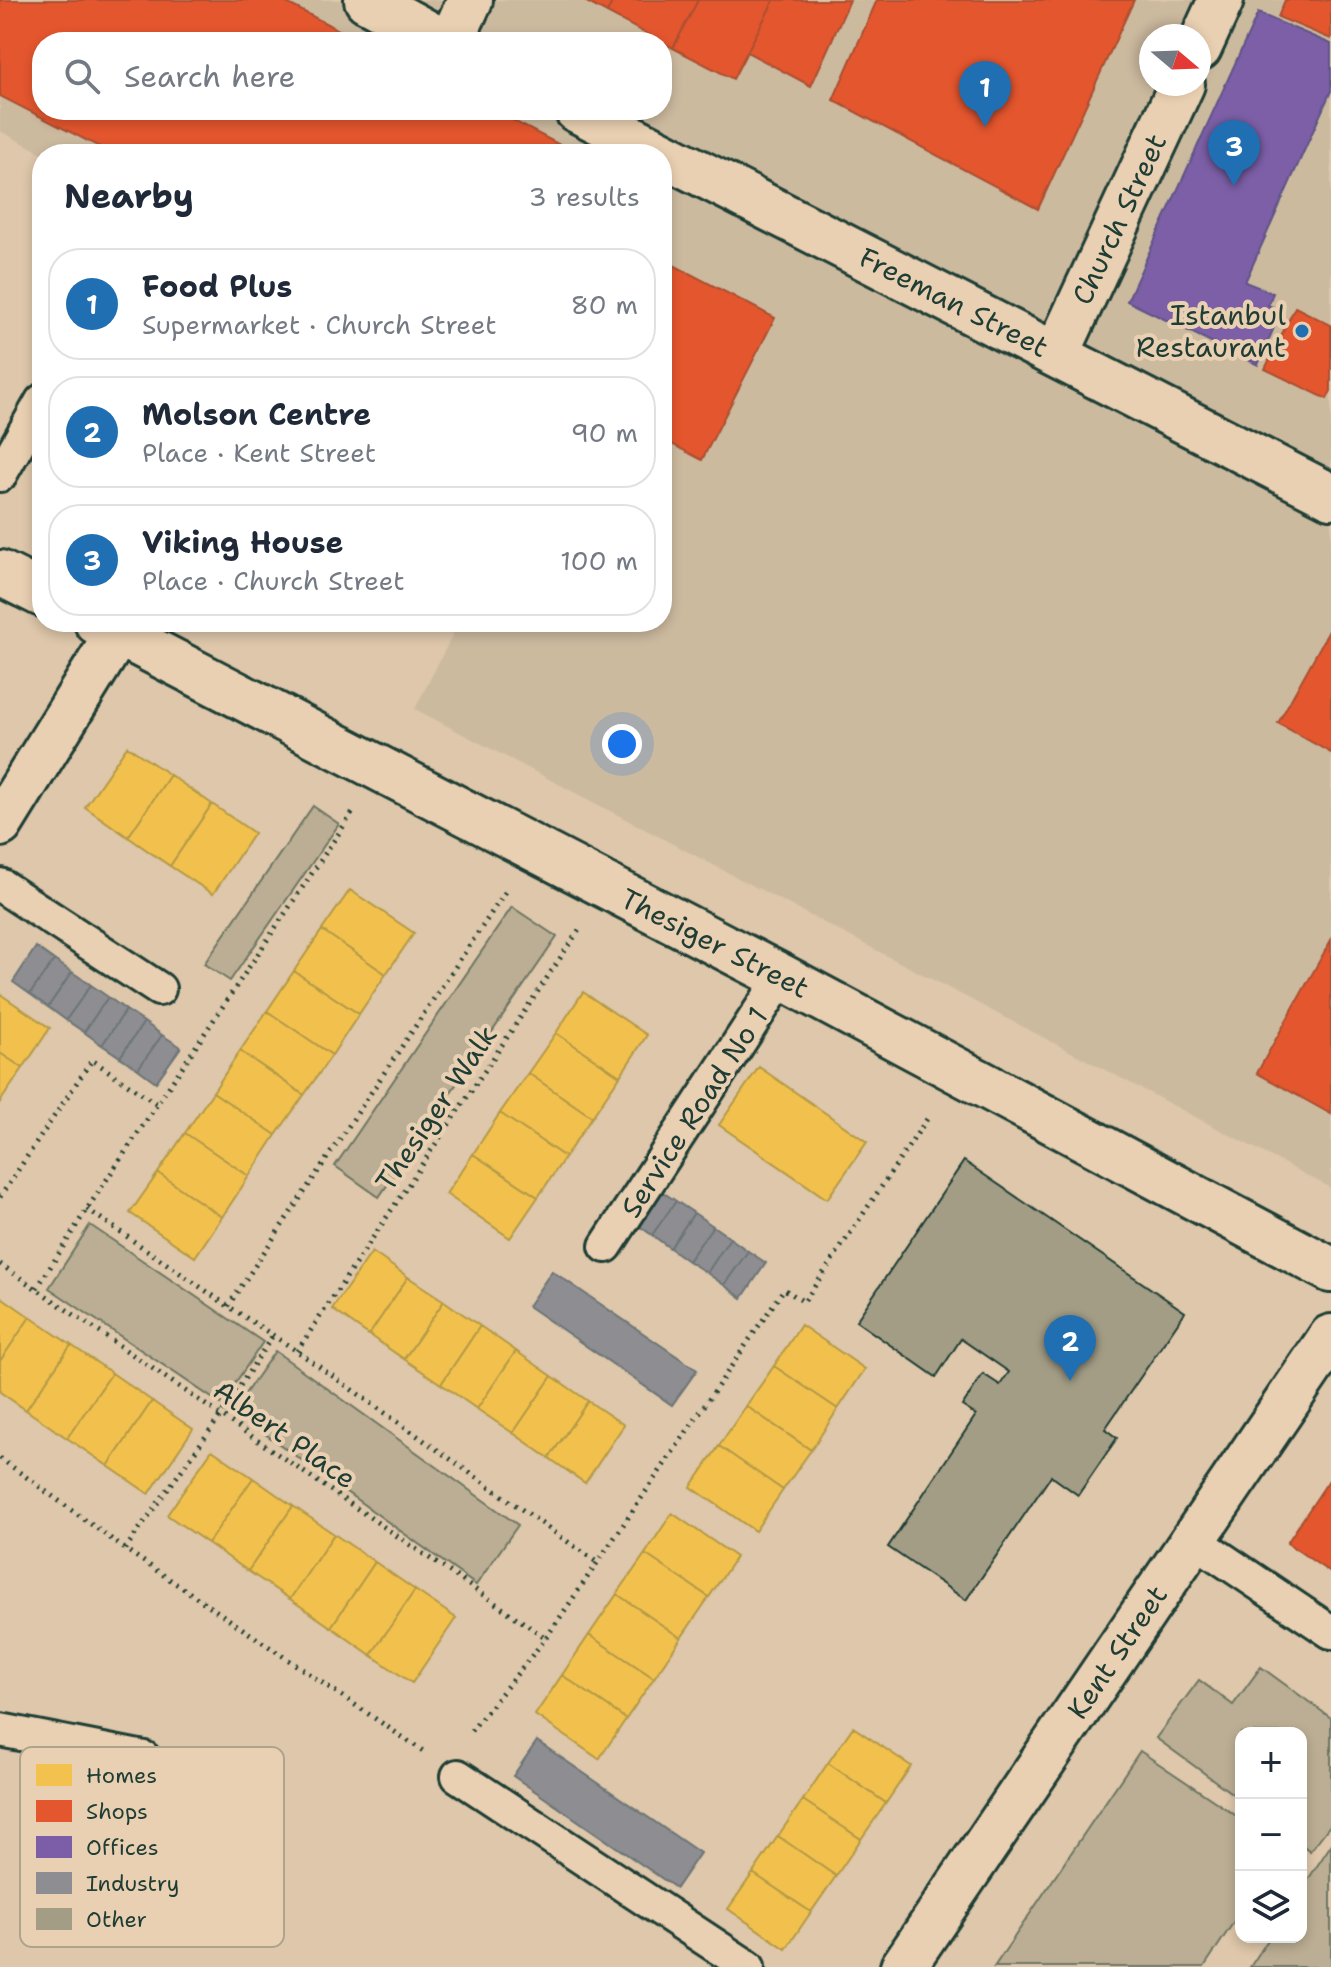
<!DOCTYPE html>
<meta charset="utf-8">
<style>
:root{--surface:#fff;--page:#f2f2f3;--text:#1f2937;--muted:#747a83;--line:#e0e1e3;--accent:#1f6fb2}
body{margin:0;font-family:"Shantell Sans",sans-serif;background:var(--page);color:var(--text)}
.controls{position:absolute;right:24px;bottom:24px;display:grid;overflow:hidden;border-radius:16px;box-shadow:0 4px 12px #0003}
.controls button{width:72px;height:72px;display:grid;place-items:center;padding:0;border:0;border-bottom:2px solid var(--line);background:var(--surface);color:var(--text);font:40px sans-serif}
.compass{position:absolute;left:1139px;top:24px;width:72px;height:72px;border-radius:50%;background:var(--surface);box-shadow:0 4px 12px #0003;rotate:109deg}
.you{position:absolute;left:622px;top:744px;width:28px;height:28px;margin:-20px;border:6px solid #fff;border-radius:50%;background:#1a73e8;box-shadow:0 0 0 12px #1a73e833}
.badge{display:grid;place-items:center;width:52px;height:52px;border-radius:50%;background:var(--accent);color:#fff;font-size:26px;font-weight:700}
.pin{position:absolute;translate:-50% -66px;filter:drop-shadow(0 2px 4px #0008)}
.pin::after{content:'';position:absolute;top:42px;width:28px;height:24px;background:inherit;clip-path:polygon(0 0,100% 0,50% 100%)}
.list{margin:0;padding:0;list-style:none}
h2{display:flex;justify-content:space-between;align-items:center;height:104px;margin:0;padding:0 32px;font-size:34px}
h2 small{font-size:26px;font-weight:400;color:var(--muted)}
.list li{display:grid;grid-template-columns:52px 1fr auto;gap:24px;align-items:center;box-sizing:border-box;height:112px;margin:0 16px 16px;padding:0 16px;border:2px solid var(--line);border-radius:32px}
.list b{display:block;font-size:30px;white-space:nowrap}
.list p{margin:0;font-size:26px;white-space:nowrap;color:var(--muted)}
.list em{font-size:26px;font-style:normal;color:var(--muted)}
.icon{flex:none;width:44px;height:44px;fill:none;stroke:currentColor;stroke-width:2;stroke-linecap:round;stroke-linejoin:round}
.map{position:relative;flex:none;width:1331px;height:1967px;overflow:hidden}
.search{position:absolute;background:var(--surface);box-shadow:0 4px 12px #0003;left:32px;top:32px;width:640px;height:88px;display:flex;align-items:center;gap:20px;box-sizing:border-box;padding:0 28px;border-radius:32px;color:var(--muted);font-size:30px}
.panel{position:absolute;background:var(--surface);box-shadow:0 4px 12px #0003;left:32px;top:144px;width:640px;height:488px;border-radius:32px}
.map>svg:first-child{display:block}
.built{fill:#ccba9f;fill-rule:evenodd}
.green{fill:#bbae94;stroke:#6d7664;stroke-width:2}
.homes{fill:#f2c14e;stroke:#b39946;stroke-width:2}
.shops{fill:#e4572e;stroke:#a94f30;stroke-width:2}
.offices{fill:#7b5ea7;stroke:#5f5484;stroke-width:2}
.industry{fill:#8d8d92;stroke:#6c7576;stroke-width:2}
.building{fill:#a39d86;stroke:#1f3d34;stroke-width:2}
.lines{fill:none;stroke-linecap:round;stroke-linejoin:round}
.lane-casing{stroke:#1f3d34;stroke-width:38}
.street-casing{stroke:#1f3d34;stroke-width:50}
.secondary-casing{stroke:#1f3d34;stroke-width:50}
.path{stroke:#1f3d34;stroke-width:5;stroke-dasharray:2 6;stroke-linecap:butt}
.lane{stroke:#ead0b2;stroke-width:32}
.street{stroke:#ead0b2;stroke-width:44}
.secondary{stroke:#ead0b2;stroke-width:44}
.poi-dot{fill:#1f6fb2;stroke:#ead0b2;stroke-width:3}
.labels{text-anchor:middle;stroke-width:8;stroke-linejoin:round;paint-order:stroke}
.street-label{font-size:28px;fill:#1f3d34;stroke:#ead0b2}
.poi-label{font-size:28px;fill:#1f3d34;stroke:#ead0b2;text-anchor:end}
.key{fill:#ead0b2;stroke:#ada48c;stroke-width:2}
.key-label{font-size:22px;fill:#1f3d34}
</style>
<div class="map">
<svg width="1331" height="1967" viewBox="0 0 1331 1967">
<rect width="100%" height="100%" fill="#dec7aa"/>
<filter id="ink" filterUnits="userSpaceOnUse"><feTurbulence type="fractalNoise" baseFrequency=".0125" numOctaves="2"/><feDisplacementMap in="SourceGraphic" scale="16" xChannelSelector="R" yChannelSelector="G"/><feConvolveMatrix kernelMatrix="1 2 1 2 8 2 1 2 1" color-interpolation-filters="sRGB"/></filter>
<g filter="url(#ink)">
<path class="built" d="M 0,0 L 1331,0 L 1331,1188 L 415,709 L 459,622 L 662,622 L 662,154 L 44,154 L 0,131 ZM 1151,36 L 1199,36 L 1199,84 L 1151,84 ZM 42,42 L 662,42 L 662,110 L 42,110 Z"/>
<path class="green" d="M 313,806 L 339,824 L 230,981 L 204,964 Z
M 512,907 L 557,937 L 379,1197 L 335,1166 Z
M 90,1225 L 263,1342 L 221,1404 L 49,1288 Z
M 275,1351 L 518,1525 L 476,1585 L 233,1411 Z
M 1261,1667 L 1331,1718 L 1331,1824 L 1310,1851 L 1301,1844 L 1301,1733 L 1241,1733 L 1241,1800 L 1156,1738 L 1199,1680 L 1233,1705 Z
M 1140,1751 L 1241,1819 L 1241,1911 L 1204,1967 L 994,1967 Z
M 1331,1845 L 1331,1967 L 1250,1967 L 1270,1937 L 1301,1937 L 1301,1890 Z"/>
<path class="homes" d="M 127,746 L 170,775 L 128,837 L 85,807 Z
M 170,775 L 212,804 L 170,866 L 128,837 Z
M 212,804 L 254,833 L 213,894 L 170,866 Z
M 350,890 L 414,933 L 386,974 L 322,930 Z
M 322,930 L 386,974 L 359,1014 L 294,971 Z
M 294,971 L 359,1014 L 332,1055 L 267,1011 Z
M 583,992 L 647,1035 L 620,1076 L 556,1033 Z
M 0,994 L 50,1028 L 23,1068 L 0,1053 Z
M 267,1011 L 332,1055 L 304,1095 L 240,1051 Z
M 556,1033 L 620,1076 L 592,1117 L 528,1073 Z
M 240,1051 L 304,1095 L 276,1135 L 213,1092 Z
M 0,1053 L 23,1068 L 0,1102 Z
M 759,1067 L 867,1142 L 827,1199 L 719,1125 Z
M 528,1073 L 592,1117 L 565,1157 L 500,1113 Z
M 213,1092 L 276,1135 L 249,1176 L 185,1133 Z
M 500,1113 L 565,1157 L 538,1197 L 473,1154 Z
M 185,1133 L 249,1176 L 222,1217 L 158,1173 Z
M 473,1154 L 538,1197 L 510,1238 L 446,1194 Z
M 158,1173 L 222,1217 L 195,1257 L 130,1213 Z
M 372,1252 L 408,1277 L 369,1335 L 332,1309 Z
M 408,1277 L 444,1301 L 404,1359 L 369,1335 Z
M 0,1296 L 30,1317 L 0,1361 Z
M 444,1301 L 480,1326 L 441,1384 L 404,1359 Z
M 30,1317 L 71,1345 L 26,1410 L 0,1392 L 0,1361 Z
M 801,1325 L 865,1369 L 838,1409 L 774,1366 Z
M 480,1326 L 516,1351 L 477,1409 L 441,1384 Z
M 71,1345 L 112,1373 L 67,1438 L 26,1410 Z
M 516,1351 L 552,1376 L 513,1433 L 477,1409 Z
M 774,1366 L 838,1409 L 811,1450 L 746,1406 Z
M 112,1373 L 152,1401 L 108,1466 L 67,1438 Z
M 552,1376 L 588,1401 L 549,1458 L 513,1433 Z
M 152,1401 L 193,1429 L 149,1494 L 108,1466 Z
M 588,1401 L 624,1425 L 585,1483 L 549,1458 Z
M 746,1406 L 811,1450 L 783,1490 L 719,1446 Z
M 719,1446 L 783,1490 L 755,1531 L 691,1487 Z
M 212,1450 L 253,1478 L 208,1543 L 167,1515 Z
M 253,1478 L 293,1506 L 248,1571 L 208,1543 Z
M 293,1506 L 334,1534 L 290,1599 L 248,1571 Z
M 672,1513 L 736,1557 L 709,1597 L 645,1554 Z
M 334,1534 L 375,1562 L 331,1627 L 290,1599 Z
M 645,1554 L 709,1597 L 681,1638 L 617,1594 Z
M 375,1562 L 415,1590 L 371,1655 L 331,1627 Z
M 415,1590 L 456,1618 L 412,1683 L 371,1655 Z
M 617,1594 L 681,1638 L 654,1678 L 589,1635 Z
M 589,1635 L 654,1678 L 626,1719 L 562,1675 Z
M 562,1675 L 626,1719 L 599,1759 L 535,1715 Z
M 853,1727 L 911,1766 L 886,1803 L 828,1763 Z
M 828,1763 L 886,1803 L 861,1839 L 803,1800 Z
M 803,1800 L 861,1839 L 836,1876 L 778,1836 Z
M 778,1836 L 836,1876 L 811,1912 L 753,1873 Z
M 753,1873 L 811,1912 L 786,1949 L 728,1909 Z"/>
<path class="shops" d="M 0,0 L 281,0 L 362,42 L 42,42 L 42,110 L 493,110 L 577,154 L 113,154 L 0,96 Z
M 583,0 L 613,0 L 607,13 Z
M 613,0 L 698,0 L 673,48 L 607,13 Z
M 698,0 L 774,0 L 733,79 L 673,48 Z
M 774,0 L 850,0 L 811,86 L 747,52 Z
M 877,0 L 1134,0 L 1038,209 L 833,100 Z
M 1285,0 L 1331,0 L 1331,39 L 1278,17 Z
M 662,259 L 775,318 L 702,460 L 662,439 Z
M 1295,307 L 1331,325 L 1331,391 L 1327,399 L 1265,369 Z
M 1331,627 L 1331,753 L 1278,723 Z
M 1331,940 L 1331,1114 L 1257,1073 Z
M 1331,1477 L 1331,1573 L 1287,1543 Z"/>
<path class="offices" d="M 1258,13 L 1331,44 L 1331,91 L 1245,282 L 1273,293 L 1268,305 L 1281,311 L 1258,365 L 1127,301 Z"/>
<path class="industry" d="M 36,947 L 54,960 L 30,994 L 13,982 Z
M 54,960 L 72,972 L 48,1007 L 30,994 Z
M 72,972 L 91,985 L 66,1020 L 48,1007 Z
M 91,985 L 108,997 L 84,1032 L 66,1020 Z
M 108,997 L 126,1010 L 102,1045 L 84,1032 Z
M 126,1010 L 144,1022 L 120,1057 L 102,1045 Z
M 144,1022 L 162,1035 L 138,1069 L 120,1057 Z
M 162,1035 L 181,1047 L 156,1082 L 138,1069 Z
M 658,1189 L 676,1201 L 652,1235 L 635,1223 Z
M 676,1201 L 694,1213 L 670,1248 L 652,1235 Z
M 694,1213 L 713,1226 L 688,1261 L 670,1248 Z
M 713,1226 L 730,1238 L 707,1273 L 688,1261 Z
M 730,1238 L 748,1251 L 724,1285 L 707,1273 Z
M 748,1251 L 766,1263 L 742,1298 L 724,1285 Z
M 552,1271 L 697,1370 L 672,1405 L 528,1306 Z
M 537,1741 L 700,1853 L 676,1888 L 513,1776 Z"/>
<path class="building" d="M 964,1161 L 1185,1312 L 1105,1429 L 1117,1438 L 1078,1495 L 1051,1476 L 966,1600 L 888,1547 L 976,1415 L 962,1406 L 983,1374 L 1000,1385 L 1009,1372 L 961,1339 L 936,1377 L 856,1321 Z"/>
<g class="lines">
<defs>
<path id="lane" d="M 0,475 L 42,401
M 0,885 L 159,989
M 606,1246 L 782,977
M 1194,1540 L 1331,1632
M 0,1730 L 144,1758
M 458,1776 L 748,1967"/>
<path id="street" d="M 451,42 L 470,0
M 1199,48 L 1221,0
M 1057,354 L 1182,84
M 0,573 L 42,594
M 97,622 L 782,977 L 1331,1270
M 0,824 L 118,633
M 903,1967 L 1331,1337"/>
<path id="secondary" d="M 367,0 L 444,42
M 577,110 L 1331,496"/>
</defs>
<use href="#lane" class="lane-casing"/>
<use href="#street" class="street-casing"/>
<use href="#secondary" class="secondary-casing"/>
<path class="path" d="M 0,1197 L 92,1060 L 157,1104
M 87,1209 L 228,1306 L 297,1351 L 598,1563
M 0,1264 L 546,1638
M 37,1288 L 87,1209 L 353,812
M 228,1306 L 506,891
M 297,1351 L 579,930
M 0,1458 L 125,1549 L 423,1751
M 125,1549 L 221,1415 L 273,1335
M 471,1731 L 546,1638 L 784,1289 L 804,1302 L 929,1116"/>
<use href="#lane" class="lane"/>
<use href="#street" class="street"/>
<use href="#secondary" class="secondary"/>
</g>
</g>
<circle class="poi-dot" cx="1302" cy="331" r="8"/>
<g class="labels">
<g class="street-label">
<text transform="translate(1119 219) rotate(-65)" y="10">Church Street</text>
<text transform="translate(954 302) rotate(27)" y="10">Freeman Street</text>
<text transform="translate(715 943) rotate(27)" y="10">Thesiger Street</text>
<text transform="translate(436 1108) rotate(-56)" y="10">Thesiger Walk</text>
<text transform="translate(694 1112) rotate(-57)" y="10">Service Road No 1</text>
<text transform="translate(285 1434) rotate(35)" y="10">Albert Place</text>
<text transform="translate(1117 1652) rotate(-56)" y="10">Kent Street</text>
</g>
<g class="poi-label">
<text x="1286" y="325">Istanbul<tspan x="1286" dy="32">Restaurant</tspan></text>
</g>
</g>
<rect x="20" y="1747" width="264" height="200" rx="12" class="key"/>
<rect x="36" y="1764" width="36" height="22" fill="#f2c14e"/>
<rect x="36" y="1800" width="36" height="22" fill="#e4572e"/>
<rect x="36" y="1836" width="36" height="22" fill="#7b5ea7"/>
<rect x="36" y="1872" width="36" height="22" fill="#8d8d92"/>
<rect x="36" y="1908" width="36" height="22" fill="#a39d86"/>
<g class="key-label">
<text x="86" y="1783">Homes</text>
<text x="86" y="1819">Shops</text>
<text x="86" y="1855">Offices</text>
<text x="86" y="1891">Industry</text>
<text x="86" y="1927">Other</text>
</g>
</svg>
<div class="controls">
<button>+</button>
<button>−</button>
<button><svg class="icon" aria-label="layers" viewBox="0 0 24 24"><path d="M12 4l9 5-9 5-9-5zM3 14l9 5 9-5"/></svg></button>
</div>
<svg class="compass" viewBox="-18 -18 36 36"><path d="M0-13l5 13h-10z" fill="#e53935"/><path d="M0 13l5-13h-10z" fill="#747a83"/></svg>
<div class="you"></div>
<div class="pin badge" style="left:985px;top:127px">1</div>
<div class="pin badge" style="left:1070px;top:1381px">2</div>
<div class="pin badge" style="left:1234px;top:186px">3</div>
<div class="search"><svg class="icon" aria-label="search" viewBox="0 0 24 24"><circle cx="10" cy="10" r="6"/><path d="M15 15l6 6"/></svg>Search here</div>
<section class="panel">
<h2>Nearby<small>3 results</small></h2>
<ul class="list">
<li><span class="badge">1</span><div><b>Food Plus</b><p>Supermarket · Church Street</p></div><em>80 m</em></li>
<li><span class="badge">2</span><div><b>Molson Centre</b><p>Place · Kent Street</p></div><em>90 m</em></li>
<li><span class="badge">3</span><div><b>Viking House</b><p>Place · Church Street</p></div><em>100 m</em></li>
</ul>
</section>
</div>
